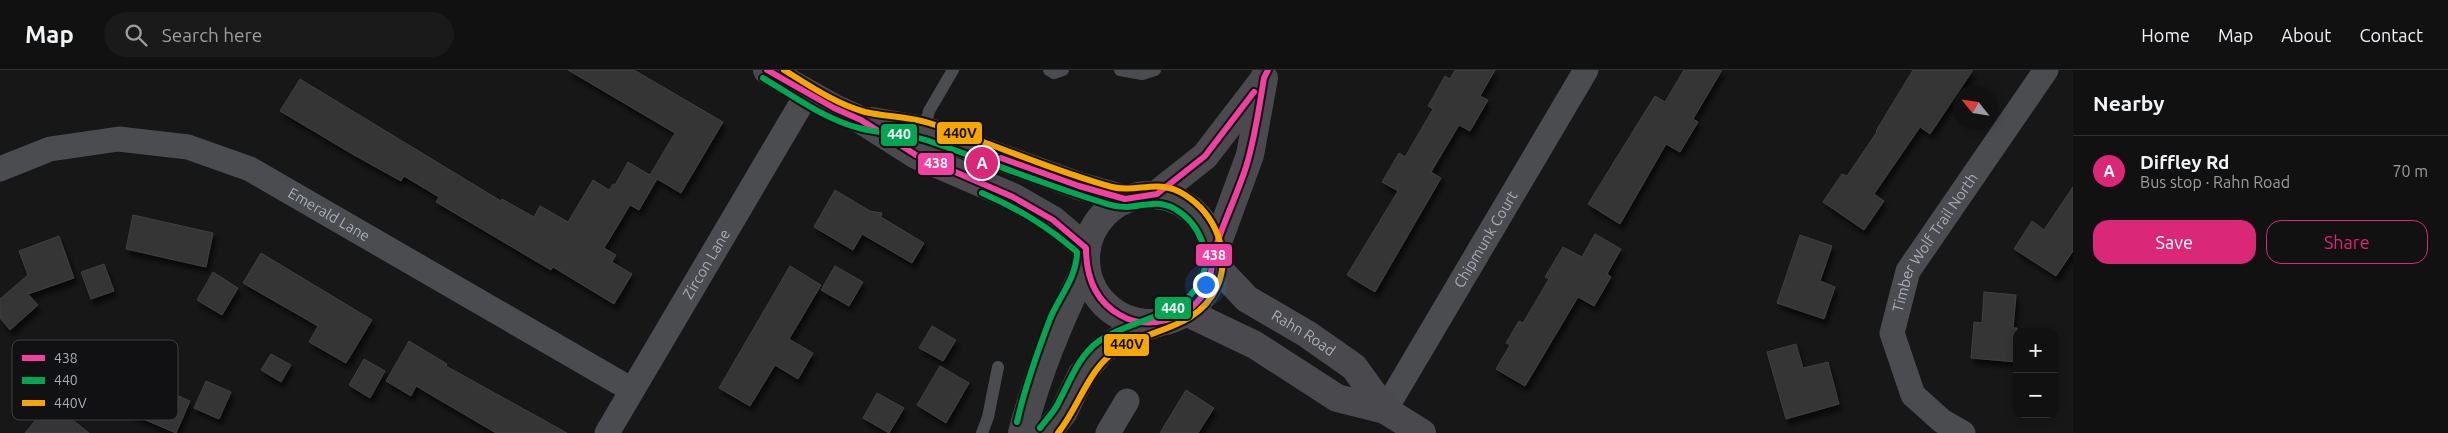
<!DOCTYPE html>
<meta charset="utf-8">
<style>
:root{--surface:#111;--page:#1a1a1a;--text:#f1f3f6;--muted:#9c9d9f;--line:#303131;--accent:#db2777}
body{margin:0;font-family:Ubuntu,sans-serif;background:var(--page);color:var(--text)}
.controls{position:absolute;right:15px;bottom:15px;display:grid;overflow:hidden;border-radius:10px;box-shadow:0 2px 8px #0003}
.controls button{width:45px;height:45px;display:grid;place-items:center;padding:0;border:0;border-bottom:1px solid var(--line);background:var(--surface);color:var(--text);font:25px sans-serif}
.compass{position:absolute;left:1953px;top:15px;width:45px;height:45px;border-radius:50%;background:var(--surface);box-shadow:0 2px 8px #0003;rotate:300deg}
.you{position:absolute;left:1205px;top:214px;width:18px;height:18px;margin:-12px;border:4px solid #fff;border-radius:50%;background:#1a73e8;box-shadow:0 0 0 8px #1a73e833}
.badge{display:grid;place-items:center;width:32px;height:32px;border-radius:50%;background:var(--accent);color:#fff;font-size:16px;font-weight:700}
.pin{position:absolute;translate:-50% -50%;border:2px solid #fff;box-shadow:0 1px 5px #0006}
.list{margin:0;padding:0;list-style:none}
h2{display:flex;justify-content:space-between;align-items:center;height:65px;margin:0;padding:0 20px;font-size:21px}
h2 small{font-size:16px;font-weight:400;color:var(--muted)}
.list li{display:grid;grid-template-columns:32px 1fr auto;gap:15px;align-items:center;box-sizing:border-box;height:70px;padding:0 20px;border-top:1px solid var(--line)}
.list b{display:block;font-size:19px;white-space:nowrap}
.list p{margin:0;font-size:16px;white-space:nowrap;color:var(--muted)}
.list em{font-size:16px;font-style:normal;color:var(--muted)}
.actions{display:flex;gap:10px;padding:15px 20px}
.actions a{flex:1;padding:11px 0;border:1px solid var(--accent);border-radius:15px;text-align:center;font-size:18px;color:var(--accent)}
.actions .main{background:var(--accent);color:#fff}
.icon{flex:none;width:28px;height:28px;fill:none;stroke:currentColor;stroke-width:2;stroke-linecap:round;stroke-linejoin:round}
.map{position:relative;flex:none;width:2073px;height:363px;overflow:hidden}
header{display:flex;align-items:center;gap:30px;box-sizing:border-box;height:70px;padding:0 25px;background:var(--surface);border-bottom:1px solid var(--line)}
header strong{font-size:24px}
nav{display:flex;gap:28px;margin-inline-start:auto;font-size:18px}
.search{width:350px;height:45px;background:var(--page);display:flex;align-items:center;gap:12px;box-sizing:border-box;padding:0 18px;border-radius:28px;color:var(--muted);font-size:19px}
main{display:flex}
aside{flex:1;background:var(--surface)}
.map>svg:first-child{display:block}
.building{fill:#353536;stroke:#3f4043;filter:url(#shadow)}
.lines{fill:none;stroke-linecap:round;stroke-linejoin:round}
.lane{stroke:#4b4c50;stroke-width:12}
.street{stroke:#4b4c50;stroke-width:25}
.secondary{stroke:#4a4a4e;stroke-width:28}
.bus-1-casing{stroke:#111113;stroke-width:10}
.bus-2-casing{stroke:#111113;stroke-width:10}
.bus-3-casing{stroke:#111113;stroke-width:10}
.bus-1{stroke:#f240a1;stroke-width:6}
.bus-2{stroke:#00a651;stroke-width:6}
.bus-3{stroke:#f7a600;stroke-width:6}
.labels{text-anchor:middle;stroke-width:4.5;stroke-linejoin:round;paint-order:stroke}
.street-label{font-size:15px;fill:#a8adb8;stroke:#111113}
.key{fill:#111113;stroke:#3e4045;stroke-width:1}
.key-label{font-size:14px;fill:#a8adb8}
.line-badge{stroke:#111113;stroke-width:2}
.badge-label{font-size:14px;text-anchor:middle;font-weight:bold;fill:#fff}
.pale-badge-label{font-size:14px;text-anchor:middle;font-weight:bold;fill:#111}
</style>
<header>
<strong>Map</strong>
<div class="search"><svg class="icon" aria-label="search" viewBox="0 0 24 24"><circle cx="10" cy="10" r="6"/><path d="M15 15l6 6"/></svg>Search here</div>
<nav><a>Home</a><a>Map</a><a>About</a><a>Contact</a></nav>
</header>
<main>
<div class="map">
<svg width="2073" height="363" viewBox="0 0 2073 363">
<defs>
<filter id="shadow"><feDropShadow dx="3" dy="5.5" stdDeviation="2.5" flood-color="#0009"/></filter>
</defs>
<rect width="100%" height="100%" fill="#171717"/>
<path class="building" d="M 568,0 L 634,0 L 723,52 L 681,123 L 657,109 L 639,140 L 630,135 L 604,178 L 616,185 L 612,192 L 632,204 L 614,234 L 553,197 L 551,200 L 436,132 L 439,127 L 404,106 L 401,111 L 354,85 L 280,41 L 300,9 L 501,131 L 502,129 L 534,147 L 540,136 L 568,152 L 593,110 L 609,120 L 613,114 L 615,115 L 628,92 L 650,105 L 675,63 Z
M 1455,0 L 1495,0 L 1480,26 L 1488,30 L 1470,61 L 1459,55 L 1431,102 L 1441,108 L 1375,222 L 1347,205 L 1398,121 L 1382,112 L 1399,83 L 1405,87 L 1433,39 L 1428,36 L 1445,6 L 1450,9 Z
M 1684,0 L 1722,0 L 1693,49 L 1698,52 L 1680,82 L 1666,74 L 1620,154 L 1588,134 L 1655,26 L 1665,32 Z
M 1913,0 L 1973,0 L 1930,64 L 1920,57 L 1874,124 L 1884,131 L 1864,160 L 1823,132 L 1842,104 L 1847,106 L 1877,62 L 1876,61 Z
M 2073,117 L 2073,181 L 2056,206 L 2014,179 L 2032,151 L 2044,160 Z
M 835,120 L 870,141 L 882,143 L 881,147 L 924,173 L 912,193 L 862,164 L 853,180 L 814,157 Z
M 133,145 L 213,163 L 206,197 L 126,179 Z
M 1595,164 L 1621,179 L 1607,204 L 1611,207 L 1594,236 L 1578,227 L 1525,316 L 1496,299 L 1510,275 L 1506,273 L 1519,251 L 1523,253 L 1549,209 L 1545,207 L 1563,177 L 1582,187 Z
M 1800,165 L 1832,176 L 1820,211 L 1835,217 L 1824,249 L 1777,233 Z
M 59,166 L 74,208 L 28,224 L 38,235 L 10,260 L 0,248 L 0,229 L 28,205 L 19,181 Z
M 261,183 L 372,250 L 346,293 L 309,272 L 318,256 L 243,213 Z
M 104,194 L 114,221 L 91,229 L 81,202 Z
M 790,196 L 821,215 L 789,269 L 813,283 L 798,309 L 775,295 L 750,336 L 719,318 Z
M 835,196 L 863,212 L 849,236 L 821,220 Z
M 213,202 L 238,218 L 222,245 L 197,230 Z
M 1984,222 L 2016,225 L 2013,258 L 2017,258 L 2017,292 L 1971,288 L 1974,252 L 1982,253 Z
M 932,256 L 956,270 L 943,291 L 919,278 Z
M 409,271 L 447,294 L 446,296 L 567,363 L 496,363 L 416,316 L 411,326 L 386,311 Z
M 1796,274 L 1803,298 L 1828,292 L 1839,334 L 1786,349 L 1767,282 Z
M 271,284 L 291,295 L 281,312 L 261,300 Z
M 53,289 L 76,308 L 53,334 L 89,363 L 25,363 L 50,333 L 37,322 L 44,314 L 37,308 Z
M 364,289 L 385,301 L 370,328 L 349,315 Z
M 940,296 L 969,313 L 946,353 L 917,335 Z
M 139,309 L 190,331 L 176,363 L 125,341 Z
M 206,311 L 231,322 L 219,349 L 194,338 Z
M 1186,320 L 1214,338 L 1198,363 L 1160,363 Z
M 877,323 L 904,338 L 889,363 L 863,348 Z"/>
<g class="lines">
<path class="lane" d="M 1049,0 L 1054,3 L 1063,0
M 1120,0 L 1142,4 L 1155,0
M 924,60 L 929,41 L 953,0
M 982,363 L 988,347 L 998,297"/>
<g class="street">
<path id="s1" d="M 0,99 L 50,79 L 119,69 L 188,77 L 250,99 L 632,320"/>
<path id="s2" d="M 1385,340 L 1586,0"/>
<path id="s3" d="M 607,363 L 807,24"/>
<path d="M 1108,363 L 1127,331"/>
<path id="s4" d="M 1963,363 L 1942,351 L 1913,325 L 1892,263 L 1908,201 L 2046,0"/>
</g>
<g class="secondary">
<path d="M 767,0 L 834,38 L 861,50 L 916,85 L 1013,127 L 1053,150 L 1086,178"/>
<path d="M 872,51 L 924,60 L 1079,116 L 1125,129"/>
<path d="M 1157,124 L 1205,86 L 1261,13"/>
<circle cx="1150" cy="189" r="64"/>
<path d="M 1214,183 L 1250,85 L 1264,8"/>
<path id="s5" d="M 1214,194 L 1247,229 L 1307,264 L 1354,297 L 1385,340"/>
<path d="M 1186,242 L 1255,275 L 1337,328 L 1385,340 L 1422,363"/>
<path d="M 1022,363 C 1037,305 1059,251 1086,197"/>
<path d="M 1047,363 L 1063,343 L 1082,304 L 1102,280 L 1131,262 L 1158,253"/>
</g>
<defs>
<path id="bus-1" d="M 767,0 L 834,38 L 861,50 L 916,85 L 1013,127 L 1053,150 L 1086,178 C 1086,206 1095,231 1120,245 C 1147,261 1187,250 1204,223 C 1212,210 1211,194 1215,179 C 1224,151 1237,125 1246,97 C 1255,68 1259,38 1264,8 L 1268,0
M 1001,88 L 1079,116 L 1125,129 L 1157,124 L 1205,86 L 1254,22"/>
<path id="bus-2" d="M 763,8 C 794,26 824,49 859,58 C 881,64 904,63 926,70 C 985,90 1042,114 1101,132 C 1109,135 1118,137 1127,137 C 1144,136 1158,129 1175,139 C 1199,153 1213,184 1201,210 C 1183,248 1130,249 1099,271 C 1077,287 1069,314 1056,337 C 1052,344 1045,351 1040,358
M 982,123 C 1019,139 1047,156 1077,182 C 1077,207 1059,227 1050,249 C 1037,283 1025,317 1017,352"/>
<path id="bus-3" d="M 784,0 C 810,16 836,34 865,42 C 886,47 908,46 929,53 C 990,72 1049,100 1112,117 C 1137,124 1158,107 1185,125 C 1215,144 1232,183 1217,217 C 1198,258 1154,258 1120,278 C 1088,297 1080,336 1058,363"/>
</defs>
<use href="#bus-1" class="bus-1-casing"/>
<use href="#bus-2" class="bus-2-casing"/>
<use href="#bus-3" class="bus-3-casing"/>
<use href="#bus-1" class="bus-1"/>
<use href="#bus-2" class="bus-2"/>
<use href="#bus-3" class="bus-3"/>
</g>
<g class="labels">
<g class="street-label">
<text dy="5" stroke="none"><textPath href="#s1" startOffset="350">Emerald Lane</textPath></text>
<text dy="5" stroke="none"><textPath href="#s2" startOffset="198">Chipmunk Court</textPath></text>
<text dy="5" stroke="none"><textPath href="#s4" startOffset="230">Timber Wolf Trail North</textPath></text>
<text dy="5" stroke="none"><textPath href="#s3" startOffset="196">Zircon Lane</textPath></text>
<text dy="5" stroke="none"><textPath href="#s5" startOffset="114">Rahn Road</textPath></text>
</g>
</g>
<rect x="12" y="270" width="166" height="80" rx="8" class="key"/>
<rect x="22" y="285" width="23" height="6" fill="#f240a1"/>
<rect x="22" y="307" width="23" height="7" fill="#00a651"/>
<rect x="22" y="330" width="23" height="6" fill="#f7a600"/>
<g class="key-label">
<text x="54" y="293">438</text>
<text x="54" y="315">440</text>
<text x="54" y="338">440V</text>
</g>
<g class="line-badge">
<rect x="936" y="51" width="47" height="24" rx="5" fill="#f7a600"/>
<rect x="880" y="53" width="38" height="24" rx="5" fill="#00a651"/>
<rect x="917" y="82" width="38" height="24" rx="5" fill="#f240a1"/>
<rect x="1195" y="173" width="38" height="24" rx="5" fill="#f240a1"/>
<rect x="1154" y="226" width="38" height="24" rx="5" fill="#00a651"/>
<rect x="1103" y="263" width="47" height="24" rx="5" fill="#f7a600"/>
</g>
<g class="badge-label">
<text x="899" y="69">440</text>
<text x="936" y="98">438</text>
<text x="1214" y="190">438</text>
<text x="1173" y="243">440</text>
</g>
<g class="pale-badge-label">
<text x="960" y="68">440V</text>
<text x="1127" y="279">440V</text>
</g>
</svg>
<div class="controls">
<button>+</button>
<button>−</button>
</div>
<svg class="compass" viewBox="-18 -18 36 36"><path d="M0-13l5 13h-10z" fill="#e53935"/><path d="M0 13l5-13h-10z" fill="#9c9d9f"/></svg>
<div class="you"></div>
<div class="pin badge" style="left:982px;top:93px">A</div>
</div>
<aside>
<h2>Nearby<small></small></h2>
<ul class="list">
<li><span class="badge">A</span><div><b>Diffley Rd</b><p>Bus stop · Rahn Road</p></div><em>70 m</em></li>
</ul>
<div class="actions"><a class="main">Save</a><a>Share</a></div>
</aside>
</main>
